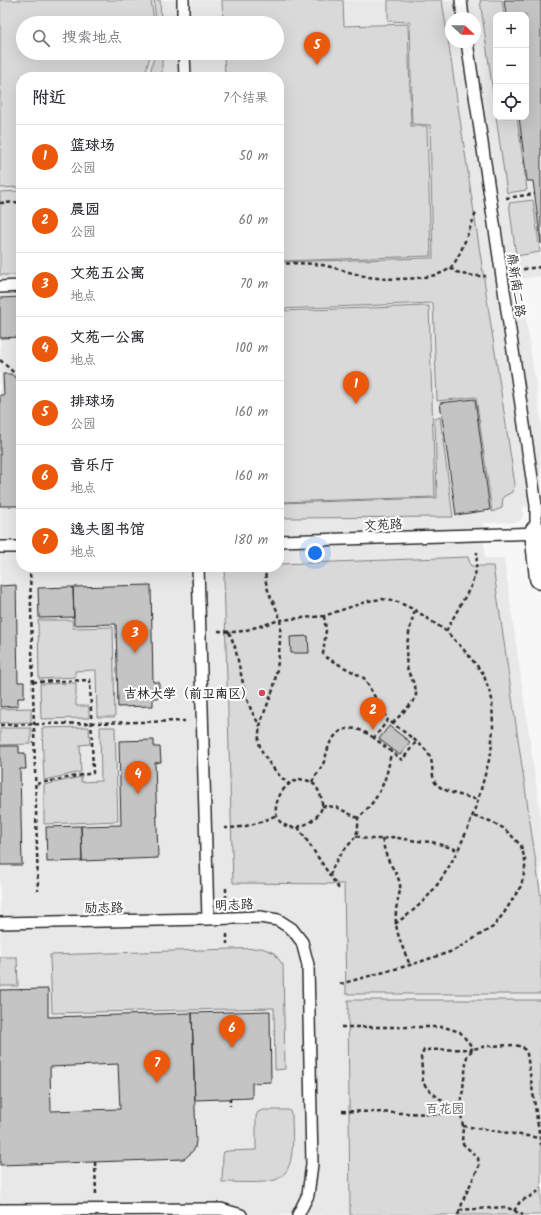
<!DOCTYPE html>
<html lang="zh">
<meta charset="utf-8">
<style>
:root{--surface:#fff;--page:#f7f7f7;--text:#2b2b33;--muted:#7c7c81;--line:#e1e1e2;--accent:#ea580c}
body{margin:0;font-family:Kalam,"LXGW WenKai TC",sans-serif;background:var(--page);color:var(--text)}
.controls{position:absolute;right:12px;top:12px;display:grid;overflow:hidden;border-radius:8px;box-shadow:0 4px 16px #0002}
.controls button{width:36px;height:36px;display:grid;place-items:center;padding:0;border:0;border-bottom:1px solid var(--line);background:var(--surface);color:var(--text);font:20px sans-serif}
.compass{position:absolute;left:445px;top:12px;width:36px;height:36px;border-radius:50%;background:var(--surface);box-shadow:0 4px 16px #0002;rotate:112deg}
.you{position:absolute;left:315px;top:553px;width:14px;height:14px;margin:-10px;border:3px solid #fff;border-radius:50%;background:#1a73e8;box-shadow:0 0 0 6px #1a73e833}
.badge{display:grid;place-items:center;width:26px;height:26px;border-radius:50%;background:var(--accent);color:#fff;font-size:13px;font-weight:700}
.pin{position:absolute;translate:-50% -33px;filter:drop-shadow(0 1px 2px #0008)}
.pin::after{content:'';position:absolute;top:21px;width:14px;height:12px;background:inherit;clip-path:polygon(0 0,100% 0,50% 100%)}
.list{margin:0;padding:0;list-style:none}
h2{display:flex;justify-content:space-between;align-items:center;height:52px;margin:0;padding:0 16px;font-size:17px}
h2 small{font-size:13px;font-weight:400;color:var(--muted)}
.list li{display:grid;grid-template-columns:26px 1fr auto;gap:12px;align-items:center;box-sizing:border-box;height:64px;padding:0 16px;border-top:1px solid var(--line)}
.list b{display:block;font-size:15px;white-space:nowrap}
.list p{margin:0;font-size:13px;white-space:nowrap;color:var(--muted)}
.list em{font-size:13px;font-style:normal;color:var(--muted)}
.icon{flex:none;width:22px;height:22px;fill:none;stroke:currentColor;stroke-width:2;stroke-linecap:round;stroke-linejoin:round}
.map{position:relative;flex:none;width:541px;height:1215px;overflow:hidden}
.search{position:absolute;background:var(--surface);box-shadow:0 4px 16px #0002;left:16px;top:16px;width:268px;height:44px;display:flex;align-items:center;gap:10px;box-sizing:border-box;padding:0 14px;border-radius:22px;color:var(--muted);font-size:15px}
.panel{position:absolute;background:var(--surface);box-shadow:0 4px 16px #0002;left:16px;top:72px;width:268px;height:500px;border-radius:16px}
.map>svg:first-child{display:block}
.built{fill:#e8e8e8;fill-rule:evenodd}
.green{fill:#d9d9d9;stroke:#828282}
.building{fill:#c4c4c4;stroke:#2b2b2b;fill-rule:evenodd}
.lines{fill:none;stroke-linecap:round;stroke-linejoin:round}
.service-casing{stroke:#2b2b2b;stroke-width:14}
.tertiary-casing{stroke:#2b2b2b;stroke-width:25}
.path{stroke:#2b2b2b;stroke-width:2.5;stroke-dasharray:4 3;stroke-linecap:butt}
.service{stroke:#fff;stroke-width:11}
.tertiary{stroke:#fff;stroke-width:22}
.poi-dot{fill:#d1495b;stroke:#fff;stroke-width:1.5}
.labels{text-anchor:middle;stroke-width:4;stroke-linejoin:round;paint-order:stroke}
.street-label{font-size:13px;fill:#2b2b2b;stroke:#fff}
.poi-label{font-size:13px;font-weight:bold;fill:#2b2b2b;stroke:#fff;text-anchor:end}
.park-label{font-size:13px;fill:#565656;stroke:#fff}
</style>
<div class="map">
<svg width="541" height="1215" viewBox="0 0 541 1215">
<rect width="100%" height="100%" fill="#f7f7f7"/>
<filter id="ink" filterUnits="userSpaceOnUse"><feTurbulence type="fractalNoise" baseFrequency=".025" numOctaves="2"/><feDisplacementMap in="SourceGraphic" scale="8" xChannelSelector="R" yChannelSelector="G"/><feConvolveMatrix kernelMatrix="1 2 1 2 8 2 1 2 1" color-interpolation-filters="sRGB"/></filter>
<g filter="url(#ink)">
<path class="built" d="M 0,0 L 541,0 L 541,276 L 520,279 L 541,420 L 541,508 L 523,507 L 523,517 L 519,522 L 483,523 L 485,558 L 504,558 L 541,819 L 541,1215 L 0,1215 ZM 496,15 L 526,15 L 526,117 L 496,117 ZM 451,18 L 475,18 L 475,42 L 451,42 ZM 23,23 L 277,23 L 277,53 L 23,53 ZM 21,77 L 279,77 L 279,567 L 21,567 Z"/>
<path class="green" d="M 0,0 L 151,0 L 154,22 L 154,23 L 23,23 L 23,53 L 151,53 L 144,77 L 21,77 L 21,187 L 0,188 Z
M 154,0 L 160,0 L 161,23 L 156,23 Z
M 222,0 L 343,0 L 344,26 L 408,24 L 411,126 L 427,126 L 431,256 L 279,261 L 279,77 L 225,77 L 224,53 L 277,53 L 277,23 L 223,23 Z
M 388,0 L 442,0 L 515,485 L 512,492 L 503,497 L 502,508 L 492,512 L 476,397 L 437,401 L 433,303 L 279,309 L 279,262 L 433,258 L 430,125 L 412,124 L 410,22 L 388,21 Z
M 480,0 L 502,0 L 504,15 L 496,15 L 496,114 Z
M 155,53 L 162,53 L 162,77 L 149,77 Z
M 496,117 L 517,117 L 527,190 L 507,193 Z
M 21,191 L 21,275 L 0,275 L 0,192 Z
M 533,200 L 540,252 L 516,256 L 509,203 Z
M 429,306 L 435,497 L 279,502 L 279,311 Z
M 440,417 L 453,517 L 279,518 L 279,503 L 437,498 L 435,419 Z
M 468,557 L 471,566 L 493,566 L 541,898 L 541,994 L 346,994 L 344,884 L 233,883 L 224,577 L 226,569 L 237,567 L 279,567 L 279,564 Z
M 38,620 L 72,620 L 73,628 L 113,627 L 115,717 L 97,717 L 96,670 L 75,671 L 75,677 L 39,679 Z
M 76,683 L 76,706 L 89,706 L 89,718 L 41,719 L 40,684 Z
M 31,708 L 31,722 L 0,723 L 0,709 Z
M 89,727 L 90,744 L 80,745 L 81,772 L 44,780 L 42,728 Z
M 100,727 L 115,727 L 118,821 L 44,824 L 44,785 L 81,777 L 81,782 L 101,781 Z
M 0,728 L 31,728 L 31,744 L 0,745 Z
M 262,948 L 274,953 L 283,965 L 285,1069 L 275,1070 L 274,1008 L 52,1013 L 50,955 Z
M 0,957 L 17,957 L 18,986 L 0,986 Z
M 348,1000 L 541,1000 L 541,1215 L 350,1215 Z
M 263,1110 L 289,1110 L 292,1115 C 292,1129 294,1144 291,1158 C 290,1167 284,1177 275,1180 C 263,1184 236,1182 222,1182 L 223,1155 L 224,1152 L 228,1151 L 256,1150 L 256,1116 L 258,1112 Z"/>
<path class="building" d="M 504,0 L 541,0 L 541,244 L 533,181 L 527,181 L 519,117 L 526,117 L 526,15 L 506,15 Z
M 21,297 L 21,337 L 0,338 L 0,298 Z
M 17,360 L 21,360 L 21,373 L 17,369 Z
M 3,374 L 11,374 L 21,382 L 21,506 L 0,506 L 0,395 L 4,395 Z
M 475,399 L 490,510 L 456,515 L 440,403 Z
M 16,585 L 18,682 L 24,682 L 24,698 L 18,698 L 18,706 L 0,707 L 0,586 Z
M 151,585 L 153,682 L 159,682 L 159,698 L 153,698 L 153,706 L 118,707 L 116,624 L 74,625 L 73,587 Z
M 73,587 L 74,617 L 39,618 L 38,588 Z
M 308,636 L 309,653 L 291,653 L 290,637 Z
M 389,726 L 410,742 L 400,755 L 379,739 Z
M 154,740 L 154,747 L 160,747 L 161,762 L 155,763 L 158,858 L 82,861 L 81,826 L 121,825 L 119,741 Z
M 0,746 L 19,746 L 19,753 L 25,753 L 26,769 L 20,769 L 22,865 L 0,865 Z
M 81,826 L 82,861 L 47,862 L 46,827 Z
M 48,989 L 48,1017 L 192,1013 L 196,1141 L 195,1148 L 190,1154 L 184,1159 L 0,1165 L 0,990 ZM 118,1064 L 120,1109 L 51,1111 L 50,1067 Z
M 270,1011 L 271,1082 L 252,1083 L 252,1098 L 195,1100 L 192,1013 Z"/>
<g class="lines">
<defs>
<path id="service" d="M 183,0 L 183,23
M 461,0 L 463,18
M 467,42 L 536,505 L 536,532
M 184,53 L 185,77
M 0,287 L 21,286
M 279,541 L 540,533
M 0,547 L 21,547
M 198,567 L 208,919 L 260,917 L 278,920 L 292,929 L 302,942 L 308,965 L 312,1164 L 308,1195 L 298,1215
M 0,923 L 208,919
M 0,1210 L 221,1209 L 241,1215"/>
<path id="tertiary" d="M 536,532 L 541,578"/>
</defs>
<use href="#service" class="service-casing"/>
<use href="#tertiary" class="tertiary-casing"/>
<path class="path" d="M 506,198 L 535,194
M 0,203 L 21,202
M 279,264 C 293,263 307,263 322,265 C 338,268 353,274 369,277 C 388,280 435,281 450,268 C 460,260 470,226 476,213
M 450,268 C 462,276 472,276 486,276
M 516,270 L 541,267
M 0,360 L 21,379
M 30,567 L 38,891
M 267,567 C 261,587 275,601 280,619 C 281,624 280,630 280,635 C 280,651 277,670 274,686 C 269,705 257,722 259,742 C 260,754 279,777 289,784
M 324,616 L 326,630 L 323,654 L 327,658 L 364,678 L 388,720
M 218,631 L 233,632 L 243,631 L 280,620 L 324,616 L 368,601 L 382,599 L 398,602 L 415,610 L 446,631 L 464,650 L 483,673 L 492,699 L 493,727 L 491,753 L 478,800
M 446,631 L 471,586 L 476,571 L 477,552
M 229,632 L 235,647 L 246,697 L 252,712 L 260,726
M 33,682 L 90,680 L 93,773 L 35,784
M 393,723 C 398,717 412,704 415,698 C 419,689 411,679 408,671 C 403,655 410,626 415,610
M 0,725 L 185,721
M 299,779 C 303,780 308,780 311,782 C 318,786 323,799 322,807 C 319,819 302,829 290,827 C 268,822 275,795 288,785 C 291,782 296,781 299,779 Z
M 312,782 C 315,776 320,770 323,764 C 326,757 327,750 330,743 C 341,723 358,726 374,738
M 322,806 L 336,807 L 358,818
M 298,827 L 339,889
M 224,828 C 243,828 259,824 276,815
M 356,836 L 367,839 L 382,839 L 392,837 L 417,841 L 432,842 L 458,850 L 469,826 L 478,800 C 466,796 438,792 434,780 C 431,771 434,762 428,753 C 421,743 398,728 388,720 L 374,738 L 402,760 L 416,742
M 382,839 C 384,848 386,857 391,865 C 395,872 398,876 400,884 C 401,893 396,903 396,912 C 394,931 403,948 410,965
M 330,875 C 333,867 336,860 342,853 C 353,838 359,839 358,818 C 379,800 388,778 391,751
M 226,888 L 226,903
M 395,924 C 403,918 411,913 418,906 C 436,890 447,871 458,850
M 227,934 L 227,944
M 340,984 L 410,965 L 453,951 L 493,927 L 504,913 L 521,886 L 525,870 L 525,860 L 521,846 L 512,836 L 503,828 L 490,821 L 472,816
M 341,1027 L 444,1027 L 460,1032 L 473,1048
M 473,1049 L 424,1050 L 421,1057 L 423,1083 L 431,1092 L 461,1115 L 463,1126 L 462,1143 L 478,1158 L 479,1166 L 464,1198 L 460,1210 L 506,1207 L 523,1215
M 230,1098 L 230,1106
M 342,1111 L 461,1115 L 462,1096 L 467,1056 L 473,1049 L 487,1046 L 515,1045 L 523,1047 L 527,1054 L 541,1145
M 463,1126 L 540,1138
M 95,1162 L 96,1195
M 514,1211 C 516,1208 518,1204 520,1202 C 527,1197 537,1195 541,1187
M 458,1215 L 460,1210"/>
<use href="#service" class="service"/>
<use href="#tertiary" class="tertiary"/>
</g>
</g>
<circle class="poi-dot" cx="262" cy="693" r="4"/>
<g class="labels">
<g class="street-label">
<text transform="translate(517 285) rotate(82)" y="5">鼎新南二路</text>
<text transform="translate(383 524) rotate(-2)" y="5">文苑路</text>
<text transform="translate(234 904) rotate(-2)" y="5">明志路</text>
<text transform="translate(104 907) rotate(-1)" y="5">励志路</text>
</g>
<g class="poi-label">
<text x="254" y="698">吉林大学（前卫南区）</text>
</g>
<g class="park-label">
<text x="445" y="1113">百花园</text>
</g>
</g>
</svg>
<div class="controls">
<button>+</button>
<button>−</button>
<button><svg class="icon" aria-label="locate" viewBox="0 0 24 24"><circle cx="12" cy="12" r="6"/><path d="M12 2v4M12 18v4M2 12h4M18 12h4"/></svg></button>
</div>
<svg class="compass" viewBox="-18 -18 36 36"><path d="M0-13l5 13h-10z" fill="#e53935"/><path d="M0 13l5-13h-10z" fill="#7c7c81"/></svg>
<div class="you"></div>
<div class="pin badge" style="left:356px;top:404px">1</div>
<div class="pin badge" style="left:373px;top:730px">2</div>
<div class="pin badge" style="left:135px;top:653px">3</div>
<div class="pin badge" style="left:138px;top:794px">4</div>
<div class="pin badge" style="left:317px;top:65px">5</div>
<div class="pin badge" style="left:232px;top:1048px">6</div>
<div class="pin badge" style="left:157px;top:1083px">7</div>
<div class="search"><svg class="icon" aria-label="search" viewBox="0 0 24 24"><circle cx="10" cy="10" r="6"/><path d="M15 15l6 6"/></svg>搜索地点</div>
<section class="panel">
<h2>附近<small>7个结果</small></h2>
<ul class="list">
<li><span class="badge">1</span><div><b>篮球场</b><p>公园</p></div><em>50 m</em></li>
<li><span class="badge">2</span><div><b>晨园</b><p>公园</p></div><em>60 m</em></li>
<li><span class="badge">3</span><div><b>文苑五公寓</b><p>地点</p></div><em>70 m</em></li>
<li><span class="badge">4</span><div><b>文苑一公寓</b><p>地点</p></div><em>100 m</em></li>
<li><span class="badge">5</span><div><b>排球场</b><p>公园</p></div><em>160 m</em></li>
<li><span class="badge">6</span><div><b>音乐厅</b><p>地点</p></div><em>160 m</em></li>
<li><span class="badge">7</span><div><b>逸夫图书馆</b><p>地点</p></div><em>180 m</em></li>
</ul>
</section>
</div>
